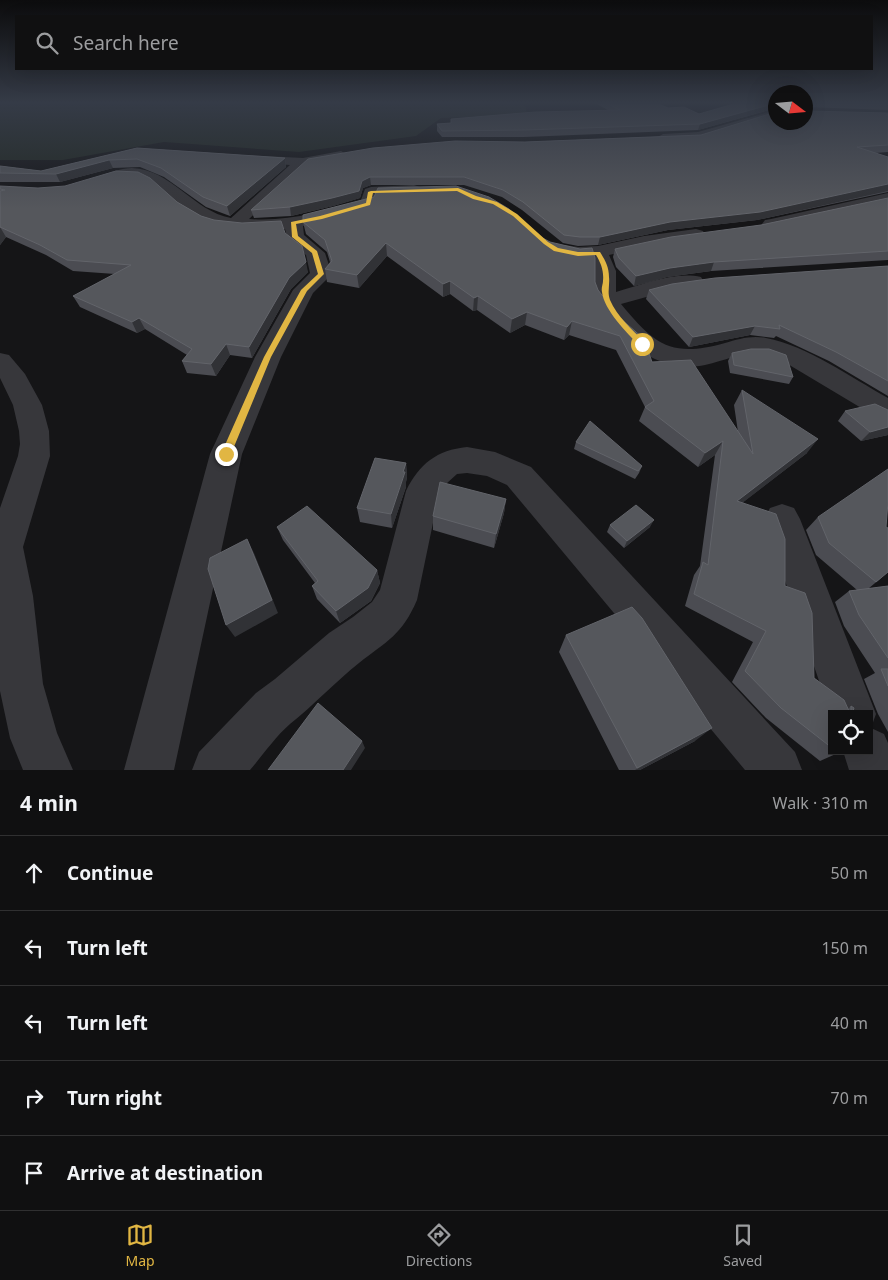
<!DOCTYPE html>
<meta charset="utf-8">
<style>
:root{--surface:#101011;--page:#1e1e1f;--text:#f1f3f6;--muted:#9c9d9f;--line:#303031;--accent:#e1b643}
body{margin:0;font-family:"Noto Sans",sans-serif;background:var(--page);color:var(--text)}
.controls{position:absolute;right:15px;bottom:15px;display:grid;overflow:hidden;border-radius:0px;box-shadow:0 5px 20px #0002}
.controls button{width:45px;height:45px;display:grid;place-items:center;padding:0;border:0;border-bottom:1px solid var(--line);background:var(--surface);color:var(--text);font:25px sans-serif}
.compass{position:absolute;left:768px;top:85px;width:45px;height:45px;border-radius:50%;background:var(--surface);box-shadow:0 5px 20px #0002;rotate:106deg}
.stop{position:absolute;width:15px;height:15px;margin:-11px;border:4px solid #e1b643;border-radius:50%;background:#fff}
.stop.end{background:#e1b643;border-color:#fff;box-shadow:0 1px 5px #0008}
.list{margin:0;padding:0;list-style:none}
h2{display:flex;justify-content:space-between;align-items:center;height:65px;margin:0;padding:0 20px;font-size:21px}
h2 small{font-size:16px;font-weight:400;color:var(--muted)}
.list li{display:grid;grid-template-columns:32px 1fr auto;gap:15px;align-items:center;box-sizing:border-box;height:75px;padding:0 20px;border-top:1px solid var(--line)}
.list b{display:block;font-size:19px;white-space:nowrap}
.list em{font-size:16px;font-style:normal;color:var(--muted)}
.icon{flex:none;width:28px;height:28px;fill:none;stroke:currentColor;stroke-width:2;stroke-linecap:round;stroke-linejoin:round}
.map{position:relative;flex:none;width:888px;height:770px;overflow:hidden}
.search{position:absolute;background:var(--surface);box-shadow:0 5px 20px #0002;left:15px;right:15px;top:15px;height:55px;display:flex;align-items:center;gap:12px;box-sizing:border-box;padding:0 18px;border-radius:0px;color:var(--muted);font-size:19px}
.sheet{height:440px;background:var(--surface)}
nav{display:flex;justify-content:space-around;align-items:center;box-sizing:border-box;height:70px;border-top:1px solid var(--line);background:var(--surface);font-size:14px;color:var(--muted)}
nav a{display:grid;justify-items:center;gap:2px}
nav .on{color:var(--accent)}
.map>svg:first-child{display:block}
.green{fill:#222923}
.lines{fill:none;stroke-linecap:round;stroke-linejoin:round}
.minor{fill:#37373b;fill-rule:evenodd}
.wall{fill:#4b4c52}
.shaded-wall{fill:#313236}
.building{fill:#55575c;stroke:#62646a}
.route{fill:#e1b643}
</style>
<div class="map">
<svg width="888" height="770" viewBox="0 0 888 770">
<rect width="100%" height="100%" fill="#151517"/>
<path class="green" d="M 0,102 L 525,102 L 527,115 L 441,118 L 416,136 L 299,152 L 164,142 L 63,160 L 0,160 Z"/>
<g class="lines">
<path class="minor" d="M 776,110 L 776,117 C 756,123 669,153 656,138 L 663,134 L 698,132 Z
M 341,151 L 348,155 L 346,158 L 308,165 L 249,219 C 288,222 325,211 361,200 L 365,189 L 371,187 L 414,185 L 420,187 L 422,190 L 420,193 L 414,195 L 378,197 L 375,207 L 303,226 L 304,235 L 325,253 L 332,274 L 313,293 L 281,357 L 242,454 L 174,770 L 124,770 L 210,454 L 255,357 L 293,290 L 310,273 L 306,255 L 288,241 L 285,229 C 249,233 211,231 182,209 C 170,199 158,185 143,179 C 128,173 115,185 102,181 L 99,178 L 102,175 C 111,172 122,168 132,168 C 171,169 193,211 231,218 L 290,165 L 247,162 L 242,161 L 240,158 L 242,155 L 303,158 Z
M 888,193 L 888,203 L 771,229 L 765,228 L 762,224 L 765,220 L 771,219 Z
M 696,229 L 703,231 L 705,235 L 703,239 L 644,247 L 609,255 L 616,271 L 616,292 C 641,285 674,271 701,277 L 704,282 L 701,287 L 668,291 L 621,304 C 655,345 671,358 725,343 C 738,339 752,335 766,338 C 808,346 850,377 888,398 L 888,421 L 878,418 L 776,357 C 748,348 732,359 705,365 C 659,374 619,342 597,303 C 590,291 598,274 591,258 L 569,258 L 549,254 L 546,250 L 549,246 L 556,244 L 579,247 L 598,246 L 644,236 Z
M 0,353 L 9,355 L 25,374 L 42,405 L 49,431 L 50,456 L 23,547 L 33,596 L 43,684 L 57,733 L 73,770 L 23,770 L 10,738 L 0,691 L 0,508 L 18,456 L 20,444 L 19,431 L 13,405 L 0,378 Z
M 467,447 L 495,452 L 531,467 L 795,752 L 802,770 L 745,770 L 507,485 L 487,476 L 467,473 L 457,474 L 446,484 L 439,494 L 417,600 C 402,635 387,641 359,663 C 335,682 314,705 290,724 C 275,737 263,755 250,770 L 192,770 L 199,752 L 256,693 L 275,679 L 329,633 L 353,617 L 372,602 L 380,590 L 406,491 C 419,464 437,450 467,447 Z
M 782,504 L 794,508 L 800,519 L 876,714 L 871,728 L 884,734 L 888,743 L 888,770 L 849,770 L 843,751 L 869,751 L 869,714 L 832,714 L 832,719 L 764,519 L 770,508 Z"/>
</g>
<path class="wall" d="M 593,102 L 655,102 L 668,108 L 699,114 L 776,103 L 776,108 L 698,130 L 524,137 L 442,137 L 437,131 L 437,124 L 608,110 Z
M 806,102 L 888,102 L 888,110 L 807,107 L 807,109 L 809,111 L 888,115 L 888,152 L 875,153 L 888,157 L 888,192 L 757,220 L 668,230 L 598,245 L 578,246 L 563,243 L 522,210 L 502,197 L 464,185 L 371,185 L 363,188 L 360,198 L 333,206 L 291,216 L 254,218 L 251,210 L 308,159 L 525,142 L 701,135 L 776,112 Z
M 137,148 L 285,158 L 286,167 L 230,216 L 206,207 L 164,177 L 140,167 L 113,168 L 60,182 L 0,182 L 0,166 L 41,171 Z
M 0,186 L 177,202 L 201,216 L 214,220 L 285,233 L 308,272 L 291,289 L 252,358 L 230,355 L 216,376 L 187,373 L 182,361 L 187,355 L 145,329 L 137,333 L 80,307 L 73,296 L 115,274 L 73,271 L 46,255 L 6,237 L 0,245 Z
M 888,198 L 888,260 L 711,271 L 667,277 L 634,286 L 616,267 L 613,257 L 615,249 L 761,225 Z
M 303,222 L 539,236 L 595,282 L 598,290 L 652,362 L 738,432 L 734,405 L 742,390 L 807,453 L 743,502 L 785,586 L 814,678 L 848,709 L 851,706 L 852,714 L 832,714 L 832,751 L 838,751 L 838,753 L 820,761 L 766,718 L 732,682 L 753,642 L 685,606 L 694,575 L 700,566 L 715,455 L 698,467 L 639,421 L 645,407 L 616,350 L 569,335 L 564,340 L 525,325 L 510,333 L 477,310 L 473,311 L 450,294 L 443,297 L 387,256 L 359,288 L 327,282 L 325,269 L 330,262 L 327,252 L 306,234 Z
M 888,266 L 888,396 L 829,361 L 776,336 L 774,338 L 750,335 L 689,347 L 646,299 L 649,290 Z
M 732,353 L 793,377 L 789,384 L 730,373 L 728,361 Z
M 886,410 L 888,410 L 888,435 L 861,441 L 838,421 L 845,411 Z
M 576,442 L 642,466 L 639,473 L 635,479 L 574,449 Z
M 406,463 L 407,477 L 406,482 L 406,487 L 392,528 L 360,522 L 357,508 Z
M 506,499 L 504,513 L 494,548 L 433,530 L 433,516 Z
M 818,517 L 886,527 L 888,572 L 868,589 L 888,586 L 888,732 L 878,714 L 864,679 L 875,673 L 844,626 L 835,602 L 849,591 L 857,590 L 816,555 L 806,530 Z
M 610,525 L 650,527 L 624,548 L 607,532 Z
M 277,527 L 377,570 L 380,583 L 371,601 L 340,623 L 317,599 L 312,586 L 315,583 L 283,540 Z
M 566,635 L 695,741 L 640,770 L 619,770 L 559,652 Z"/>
<path class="shaded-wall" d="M 776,103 L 775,108 L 698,130 L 700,124 Z
M 285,158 L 286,167 L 230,216 L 227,206 Z
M 109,160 L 113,168 L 60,182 L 56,174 Z
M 370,177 L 371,185 L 363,188 L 360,198 L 333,206 L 291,216 L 290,207 Z
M 888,184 L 888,191 L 757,220 L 668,230 L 598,245 L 600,237 L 670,222 Z
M 0,227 L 6,237 L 0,245 Z
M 386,243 L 387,256 L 359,288 L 357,275 Z
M 306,262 L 308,272 L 291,289 L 252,358 L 249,347 L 289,278 Z
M 714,262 L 711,271 L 667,277 L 634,286 L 636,276 L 670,268 Z
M 450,281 L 450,294 L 443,297 L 443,284 Z
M 478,296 L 477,310 L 473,311 L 474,298 Z
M 527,312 L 525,325 L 510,333 L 512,319 Z
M 139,318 L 145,329 L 137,333 L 132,322 Z
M 572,321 L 569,335 L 564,340 L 567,327 Z
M 755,326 L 750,335 L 689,347 L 693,337 Z
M 226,344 L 230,355 L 216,376 L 211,364 Z
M 888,427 L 888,435 L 861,441 L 870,432 Z
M 818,439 L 807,453 L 728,514 L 737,501 Z
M 723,441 L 715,455 L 698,467 L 705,453 Z
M 406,463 L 407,477 L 406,482 L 406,487 L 392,528 L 391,514 Z
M 506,499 L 504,513 L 494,548 L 496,534 Z
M 654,520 L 650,527 L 624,548 L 627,541 Z
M 247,539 L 254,553 L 278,613 L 235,637 L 226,625 Z
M 377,570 L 380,583 L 371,601 L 340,623 L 336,611 Z
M 712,728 L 695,741 L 640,770 L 635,770 Z
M 362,741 L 365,748 L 351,770 L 343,770 Z"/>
<path class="building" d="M 604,102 L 655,102 L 668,108 L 684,107 L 699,114 L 737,103 L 753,102 L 776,102 L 776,103 L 700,124 L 525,130 L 442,131 L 437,124 L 451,123 L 451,119 L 535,112 L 620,110 Z
M 806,102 L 809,102 L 807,109 L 809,111 L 888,113 L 888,115 L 886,115 L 888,116 L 888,145 L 857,147 L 888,157 L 888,184 L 760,212 L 670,222 L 600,237 L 580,237 L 564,235 L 523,202 L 503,190 L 464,177 L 370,177 L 362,181 L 359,191 L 332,198 L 290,207 L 251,210 L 308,159 L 373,148 L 455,141 L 525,142 L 701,135 L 776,112 L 776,122 L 806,122 Z
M 826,102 L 888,102 L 888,103 Z
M 137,148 L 285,158 L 227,206 L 203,197 L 161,168 L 137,159 L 109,160 L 56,174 L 0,173 L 0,166 L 41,171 Z
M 116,171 L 138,172 L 150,178 L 177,202 L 201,216 L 214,220 L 242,223 L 281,221 L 285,233 L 302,246 L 306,262 L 289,278 L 249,347 L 226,344 L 211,364 L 182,361 L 192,349 L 139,318 L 132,322 L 73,296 L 131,265 L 67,260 L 40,245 L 0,227 L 0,191 L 5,190 L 0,189 L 0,186 L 38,188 L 65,186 Z
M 456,186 L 489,197 L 509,209 L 539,236 L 550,242 L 580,249 L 592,248 L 595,258 L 595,282 L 598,290 L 620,318 L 644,339 L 652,362 L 691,360 L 753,454 L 742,390 L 818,439 L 737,501 L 776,514 L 785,539 L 785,586 L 805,593 L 812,613 L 814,678 L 844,700 L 849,711 L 851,711 L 851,706 L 854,708 L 852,714 L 832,714 L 832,748 L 781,708 L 745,671 L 766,631 L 694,594 L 703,562 L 708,565 L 723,441 L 705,453 L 645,407 L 654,401 L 620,336 L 572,321 L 567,327 L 527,312 L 512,319 L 478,296 L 474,298 L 450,281 L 443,284 L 386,243 L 357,275 L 325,269 L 332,261 L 325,240 L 303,222 L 303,215 L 374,197 L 378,188 Z
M 888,198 L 888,251 L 714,262 L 670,268 L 636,276 L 619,258 L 615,249 L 671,237 L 761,225 Z
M 888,266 L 888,381 L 836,352 L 779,325 L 780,329 L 755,326 L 693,337 L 649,290 L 672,284 L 715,278 Z
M 751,349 L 769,349 L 786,355 L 793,377 L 734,365 L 732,353 Z
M 875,404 L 888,410 L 888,427 L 870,432 L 845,411 Z
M 590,421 L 642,466 L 638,471 L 576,442 Z
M 375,458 L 406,463 L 403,472 L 405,472 L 391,514 L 357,508 Z
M 888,469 L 888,502 L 886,527 L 888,528 L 888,572 L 876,582 L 829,543 L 818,517 Z
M 440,482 L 506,499 L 496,534 L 433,516 Z
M 636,505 L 654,520 L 627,541 L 610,525 Z
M 307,506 L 377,570 L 368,588 L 336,611 L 312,586 L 318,581 L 277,527 Z
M 247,539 L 272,600 L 226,625 L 208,569 L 210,558 Z
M 888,586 L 888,658 L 859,615 L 849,591 Z
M 632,607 L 642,618 L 712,728 L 637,768 L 566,635 Z
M 881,669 L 888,669 L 888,686 Z
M 318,703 L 362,741 L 343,770 L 268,770 Z"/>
<linearGradient id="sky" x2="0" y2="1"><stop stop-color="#0c0c0d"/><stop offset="0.49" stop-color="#353b47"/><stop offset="1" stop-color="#353b47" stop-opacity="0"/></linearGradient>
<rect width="888" height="209" fill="url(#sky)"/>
<path class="route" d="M 458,188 L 476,196 L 497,202 L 517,214 L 548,242 L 558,248 L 578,252 L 600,252 C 605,260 609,267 609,277 C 610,285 607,292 610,300 C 617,316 632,330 645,342 L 645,345 L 639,345 C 627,333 604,310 602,292 C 601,288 603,284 603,281 C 604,271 601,263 596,255 L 578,256 L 554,251 L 544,244 L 513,216 L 493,204 L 473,199 L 457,191 L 373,193 L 370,205 L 322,219 L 296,224 L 298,236 L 317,251 L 324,274 L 307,291 L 271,357 L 231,454 L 229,457 L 223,457 L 221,454 L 264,357 L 301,290 L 318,274 L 312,253 L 292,237 L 291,222 L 320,216 L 366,203 L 368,192 L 371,191 Z"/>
</svg>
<div class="controls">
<button><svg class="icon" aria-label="locate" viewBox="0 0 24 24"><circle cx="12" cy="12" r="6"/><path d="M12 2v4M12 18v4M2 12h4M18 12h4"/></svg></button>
</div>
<svg class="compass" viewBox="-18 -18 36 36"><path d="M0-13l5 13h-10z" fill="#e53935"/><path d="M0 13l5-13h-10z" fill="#9c9d9f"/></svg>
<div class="stop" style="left:642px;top:344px"></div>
<div class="stop end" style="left:226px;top:454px"></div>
<div class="search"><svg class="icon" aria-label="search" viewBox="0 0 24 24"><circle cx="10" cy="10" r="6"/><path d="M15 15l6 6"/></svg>Search here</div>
</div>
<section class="sheet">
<h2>4 min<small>Walk · 310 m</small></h2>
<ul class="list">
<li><svg class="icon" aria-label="ahead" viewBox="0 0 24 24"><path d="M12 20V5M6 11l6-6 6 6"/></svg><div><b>Continue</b></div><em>50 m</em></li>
<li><svg class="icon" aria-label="left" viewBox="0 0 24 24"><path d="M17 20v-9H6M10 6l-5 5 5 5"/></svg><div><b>Turn left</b></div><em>150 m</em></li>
<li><svg class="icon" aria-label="left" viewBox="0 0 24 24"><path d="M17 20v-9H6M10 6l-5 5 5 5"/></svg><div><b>Turn left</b></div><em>40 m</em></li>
<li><svg class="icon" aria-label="right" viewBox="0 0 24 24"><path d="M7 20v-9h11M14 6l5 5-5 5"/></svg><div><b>Turn right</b></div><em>70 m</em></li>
<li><svg class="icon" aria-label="arrive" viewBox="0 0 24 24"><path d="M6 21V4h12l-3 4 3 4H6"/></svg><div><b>Arrive at destination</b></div></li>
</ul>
</section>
<nav>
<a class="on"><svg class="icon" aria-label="map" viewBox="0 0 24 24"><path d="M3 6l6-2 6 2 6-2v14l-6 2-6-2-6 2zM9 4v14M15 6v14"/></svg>Map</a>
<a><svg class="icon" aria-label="directions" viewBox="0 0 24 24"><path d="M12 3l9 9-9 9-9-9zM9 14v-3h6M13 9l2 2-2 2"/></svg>Directions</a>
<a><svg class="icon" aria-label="saved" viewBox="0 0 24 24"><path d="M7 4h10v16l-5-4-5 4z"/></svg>Saved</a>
</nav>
